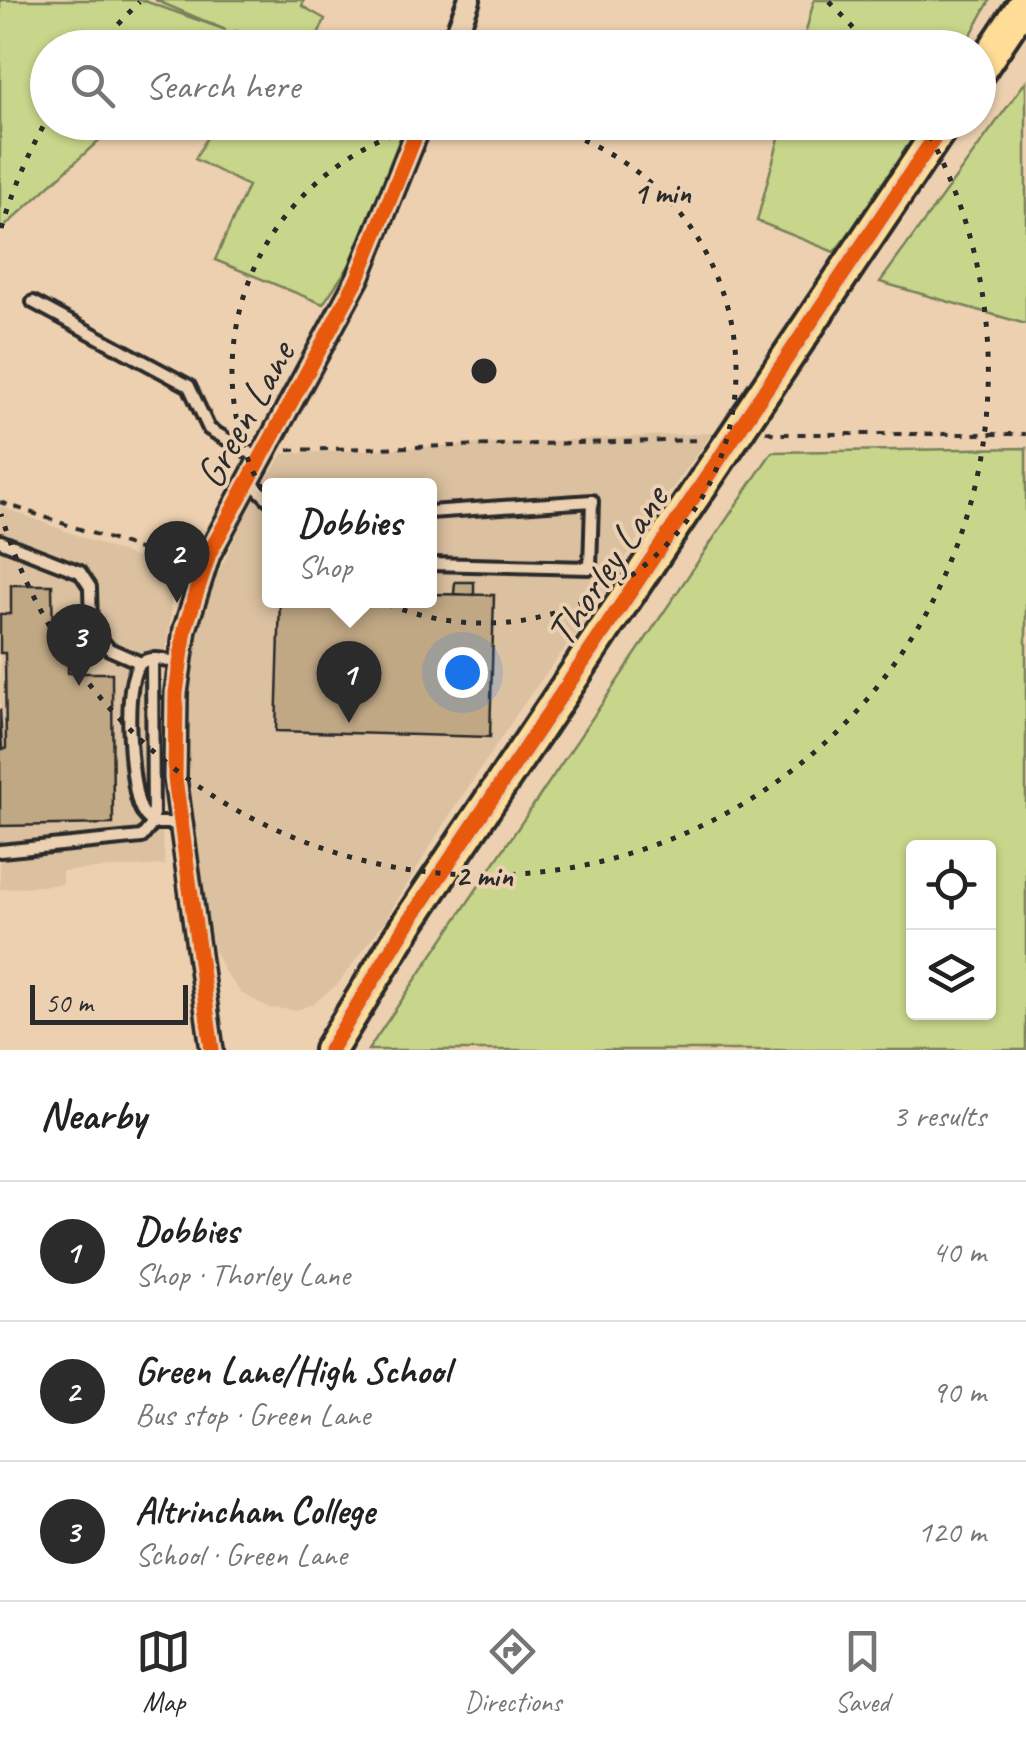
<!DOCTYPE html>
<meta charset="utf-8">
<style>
:root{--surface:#fff;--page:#f6f6f6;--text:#222;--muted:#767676;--line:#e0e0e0;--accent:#2b2b2b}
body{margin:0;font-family:Caveat,sans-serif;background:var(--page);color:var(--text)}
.controls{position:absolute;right:30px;bottom:30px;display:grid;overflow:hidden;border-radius:10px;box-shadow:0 2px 8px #0004}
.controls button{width:90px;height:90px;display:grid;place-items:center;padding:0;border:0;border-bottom:2px solid var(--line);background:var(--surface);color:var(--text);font:50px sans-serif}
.scale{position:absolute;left:30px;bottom:25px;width:158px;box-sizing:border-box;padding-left:10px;border:5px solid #2b2b2b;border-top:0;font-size:28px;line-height:35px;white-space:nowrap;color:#2b2b2b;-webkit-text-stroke:8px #ebd0b2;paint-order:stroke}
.you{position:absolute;left:462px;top:672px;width:35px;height:35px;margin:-25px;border:8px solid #fff;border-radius:50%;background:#1a73e8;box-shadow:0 0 0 15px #1a73e833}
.badge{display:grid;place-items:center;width:65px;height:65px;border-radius:50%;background:var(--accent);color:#fff;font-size:32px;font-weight:700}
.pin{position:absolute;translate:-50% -82px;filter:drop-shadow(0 2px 5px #0008)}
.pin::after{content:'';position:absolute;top:52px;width:35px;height:30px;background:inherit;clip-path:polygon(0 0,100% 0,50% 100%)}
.popup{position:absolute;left:262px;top:478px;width:175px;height:130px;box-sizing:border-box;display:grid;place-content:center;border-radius:10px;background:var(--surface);filter:drop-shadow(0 2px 8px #0005);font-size:32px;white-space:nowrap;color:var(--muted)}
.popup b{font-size:38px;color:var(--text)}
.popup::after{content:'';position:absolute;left:50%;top:100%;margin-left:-20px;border:20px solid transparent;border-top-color:var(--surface)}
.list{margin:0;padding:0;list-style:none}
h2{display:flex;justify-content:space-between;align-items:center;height:130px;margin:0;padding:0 40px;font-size:42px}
h2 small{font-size:32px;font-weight:400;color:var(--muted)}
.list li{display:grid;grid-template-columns:65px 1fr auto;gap:30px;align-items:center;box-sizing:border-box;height:140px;padding:0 40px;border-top:2px solid var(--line)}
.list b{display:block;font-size:38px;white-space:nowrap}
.list p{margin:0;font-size:32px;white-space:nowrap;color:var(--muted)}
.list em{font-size:32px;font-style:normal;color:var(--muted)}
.icon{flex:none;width:55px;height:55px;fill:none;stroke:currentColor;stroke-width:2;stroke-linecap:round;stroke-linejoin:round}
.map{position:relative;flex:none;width:1026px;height:1050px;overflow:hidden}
.search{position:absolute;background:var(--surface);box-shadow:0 2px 8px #0004;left:30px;right:30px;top:30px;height:110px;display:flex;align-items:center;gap:25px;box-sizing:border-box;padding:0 35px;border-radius:55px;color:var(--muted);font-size:38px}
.sheet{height:550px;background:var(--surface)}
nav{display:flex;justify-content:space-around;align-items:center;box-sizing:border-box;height:140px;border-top:2px solid var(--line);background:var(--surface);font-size:28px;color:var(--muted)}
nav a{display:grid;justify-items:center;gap:5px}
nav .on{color:var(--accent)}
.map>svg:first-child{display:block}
.built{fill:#dbc1a0;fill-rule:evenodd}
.green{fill:#c7d68a;stroke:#79805a;stroke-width:2.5;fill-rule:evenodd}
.building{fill:#c1a885;stroke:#2b2b2b;stroke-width:2.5}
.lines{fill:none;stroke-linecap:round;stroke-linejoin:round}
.service-casing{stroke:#2b2b2b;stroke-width:18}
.minor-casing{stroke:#2b2b2b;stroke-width:28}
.primary-casing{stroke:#2b2b2b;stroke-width:38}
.path{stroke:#2b2b2b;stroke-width:4;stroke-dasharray:8 8;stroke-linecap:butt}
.service{stroke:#ebd0b2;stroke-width:10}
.minor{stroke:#ebd0b2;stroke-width:20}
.primary{stroke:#ffdd96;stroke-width:30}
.cycleway-casing{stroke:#ebd0b2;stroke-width:21}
.cycleway{stroke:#e8590c;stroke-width:15}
.ring{fill:none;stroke:#2b2b2b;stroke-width:5;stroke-dasharray:5 10}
.labels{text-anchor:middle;stroke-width:8;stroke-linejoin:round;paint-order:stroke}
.street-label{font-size:42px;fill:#2b2b2b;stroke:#ebd0b2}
.centre{fill:#2b2b2b;stroke:#ebd0b2;stroke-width:5}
.ring-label{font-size:30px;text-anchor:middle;font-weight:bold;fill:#2b2b2b;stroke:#ebd0b2;stroke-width:8;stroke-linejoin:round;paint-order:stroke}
</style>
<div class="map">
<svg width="1026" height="1050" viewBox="0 0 1026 1050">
<rect width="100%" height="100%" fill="#ecd0af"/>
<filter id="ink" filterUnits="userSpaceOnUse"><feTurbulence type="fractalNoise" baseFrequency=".01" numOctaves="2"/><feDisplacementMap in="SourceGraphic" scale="20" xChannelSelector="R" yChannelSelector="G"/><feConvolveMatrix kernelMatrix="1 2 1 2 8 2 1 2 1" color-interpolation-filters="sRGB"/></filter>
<g filter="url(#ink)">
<path class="built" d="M 712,433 L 646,525 L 595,608 L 525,702 L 447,819 L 384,922 L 338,984 L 313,1004 L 296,1010 L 269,1008 L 241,993 L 224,971 L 213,948 L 191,803 L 187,712 L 199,633 L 213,585 L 251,503 L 283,454 ZM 269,486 L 429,486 L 429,600 L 269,600 Z
M 0,506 L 147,562 L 171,575 L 171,616 L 156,716 L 157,782 L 165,865 L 62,871 L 62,884 L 0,889 Z"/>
<path class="green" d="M 0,0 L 142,0 L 226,30 L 155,0 L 304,0 L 302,6 L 325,19 L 313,47 L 276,47 L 235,31 L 226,47 L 48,48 L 48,122 L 118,123 L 0,231 Z
M 814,0 L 990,0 L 964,47 L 802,47 Z
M 1026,81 L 1026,324 L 880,282 Z
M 215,123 L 406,123 L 351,263 L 323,304 L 215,260 L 248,186 L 195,159 Z
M 783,123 L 923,123 L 890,182 L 834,252 L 757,221 Z
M 1026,448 L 1026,1050 L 368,1050 L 772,452 ZM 914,848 L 988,848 L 988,1012 L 914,1012 Z"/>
<path class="building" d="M 455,582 L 474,582 L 474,595 L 454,594 Z
M 11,585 L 52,585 L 53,643 L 68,642 L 68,673 L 112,673 L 113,824 L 0,826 L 0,709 L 2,749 L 6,749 L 5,653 L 0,653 L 0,614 L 11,614 Z
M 429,594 L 494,595 L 490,737 L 276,731 L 280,600 L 429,600 Z"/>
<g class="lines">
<defs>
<path id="service" d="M 33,302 L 189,386 L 209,429 L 259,458
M 248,479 L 269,500
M 429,512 L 592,501 L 590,568 L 429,564
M 0,541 L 80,572 L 90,587 L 91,628 L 109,649 L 141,663
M 179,823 L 153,823 C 146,817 142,813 139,804 C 131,781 121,680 141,663 C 151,655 168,661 179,663
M 0,851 L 142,837 L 153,823 L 152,659"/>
<path id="minor" d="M 451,48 L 469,0
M 212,1050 L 175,778 L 176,693 L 185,629 L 209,554 L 358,278 L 421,122"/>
<path id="primary" d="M 978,73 L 1026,1
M 330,1050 L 408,923 L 945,122"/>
</defs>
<use href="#service" class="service-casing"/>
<use href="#minor" class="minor-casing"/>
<use href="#primary" class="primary-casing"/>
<path class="path" d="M 766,431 L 775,434 L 1026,434
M 288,450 L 703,440
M 0,502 L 183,564"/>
<use href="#service" class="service"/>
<use href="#minor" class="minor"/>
<use href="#primary" class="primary"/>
<defs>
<path id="cycleway" d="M 212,1050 L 175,778 L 176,693 L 185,629 L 209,554 L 358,278 L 421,122
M 330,1050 L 408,923 L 945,122"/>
</defs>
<use href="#cycleway" class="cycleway-casing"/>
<use href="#cycleway" class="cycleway"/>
</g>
</g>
<g class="ring">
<path d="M528 123A252 252 0 1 1 440 123"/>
<path d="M1 228A504 504 0 0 1 45 123M98 47A504 504 0 0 1 140 2M828 2A504 504 0 0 1 870 47M923 123A504 504 0 1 1 1 514"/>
</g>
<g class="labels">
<g class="street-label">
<text transform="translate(244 414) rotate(-61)" y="15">Green Lane</text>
<text transform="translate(606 565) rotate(-56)" y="15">Thorley Lane</text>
</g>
</g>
<circle cx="484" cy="371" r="15" class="centre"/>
<g class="ring-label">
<text x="662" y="203">1 min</text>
<text x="484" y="886">2 min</text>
</g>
</svg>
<div class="controls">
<button><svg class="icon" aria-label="locate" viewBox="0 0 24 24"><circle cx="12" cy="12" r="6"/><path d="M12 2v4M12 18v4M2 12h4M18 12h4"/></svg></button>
<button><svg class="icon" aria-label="layers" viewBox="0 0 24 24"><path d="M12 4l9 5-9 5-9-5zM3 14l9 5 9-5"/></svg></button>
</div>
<div class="scale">50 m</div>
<div class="you"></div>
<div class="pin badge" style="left:349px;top:723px">1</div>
<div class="popup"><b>Dobbies</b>Shop</div>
<div class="pin badge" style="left:177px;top:603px">2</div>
<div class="pin badge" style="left:79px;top:686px">3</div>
<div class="search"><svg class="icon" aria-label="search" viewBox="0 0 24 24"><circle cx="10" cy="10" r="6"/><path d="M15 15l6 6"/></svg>Search here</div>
</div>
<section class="sheet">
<h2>Nearby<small>3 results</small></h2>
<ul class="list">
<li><span class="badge">1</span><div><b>Dobbies</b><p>Shop · Thorley Lane</p></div><em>40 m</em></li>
<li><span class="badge">2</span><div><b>Green Lane/High School</b><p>Bus stop · Green Lane</p></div><em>90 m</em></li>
<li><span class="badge">3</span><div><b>Altrincham College</b><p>School · Green Lane</p></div><em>120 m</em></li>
</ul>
</section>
<nav>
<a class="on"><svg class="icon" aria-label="map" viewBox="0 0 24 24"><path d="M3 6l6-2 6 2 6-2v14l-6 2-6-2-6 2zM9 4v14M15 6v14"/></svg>Map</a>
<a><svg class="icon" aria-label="directions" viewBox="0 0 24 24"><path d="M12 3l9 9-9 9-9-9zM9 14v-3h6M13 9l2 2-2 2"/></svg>Directions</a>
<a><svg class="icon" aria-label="saved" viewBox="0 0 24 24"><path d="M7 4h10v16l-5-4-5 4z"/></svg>Saved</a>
</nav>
